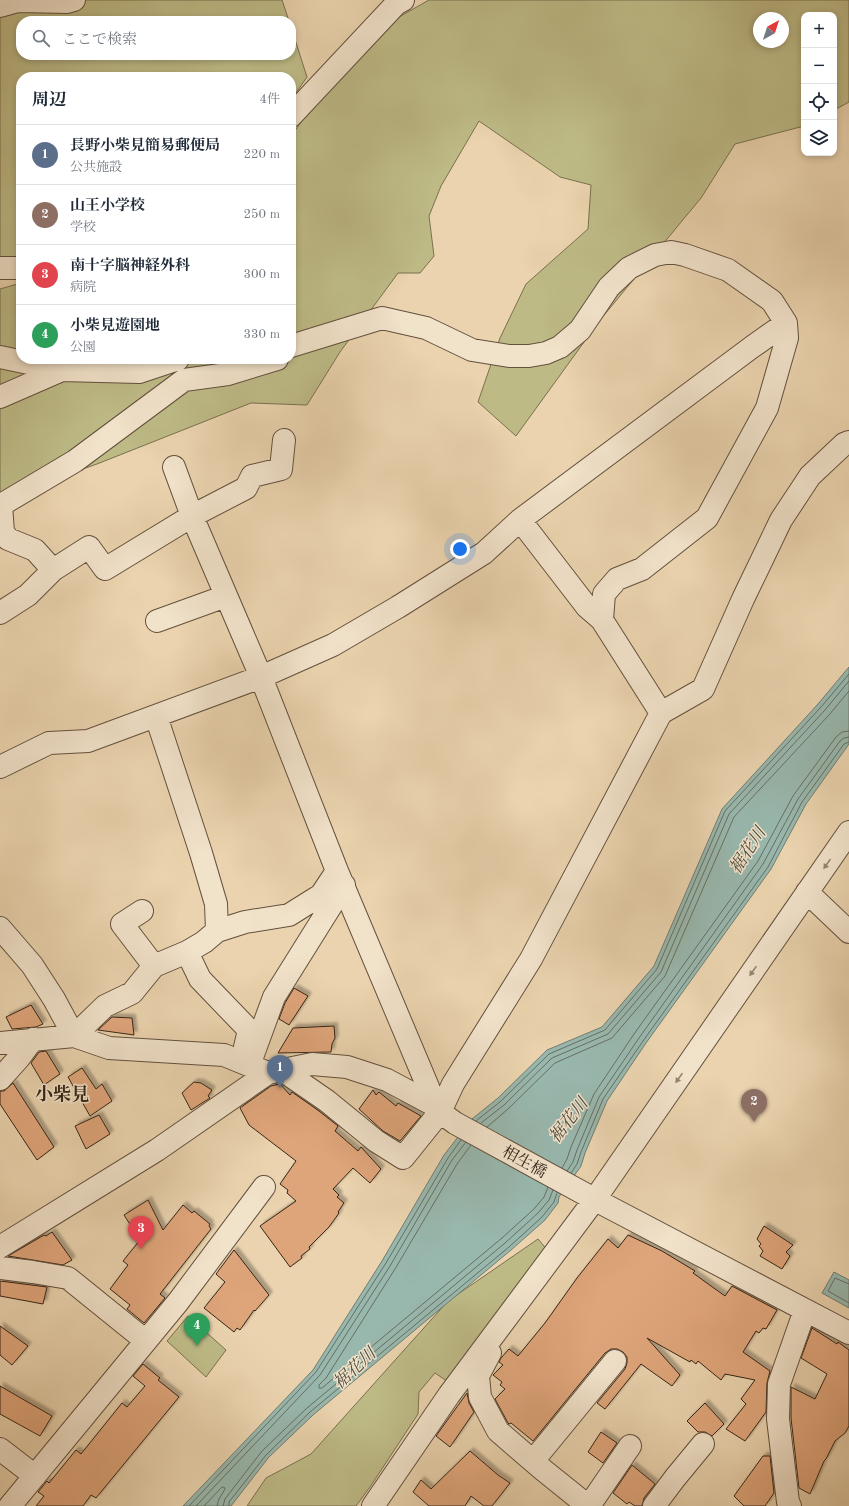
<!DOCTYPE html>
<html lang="ja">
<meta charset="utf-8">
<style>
:root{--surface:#fff;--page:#f6f6f7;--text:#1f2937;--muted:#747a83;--line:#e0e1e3;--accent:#8f2418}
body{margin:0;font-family:"Old Standard TT","Noto Serif JP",serif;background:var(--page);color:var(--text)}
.controls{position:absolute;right:12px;top:12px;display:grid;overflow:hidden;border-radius:8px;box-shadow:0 2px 6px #0003}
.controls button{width:36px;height:36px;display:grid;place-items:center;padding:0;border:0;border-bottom:1px solid var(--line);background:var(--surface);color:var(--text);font:20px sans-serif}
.compass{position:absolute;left:753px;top:12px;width:36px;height:36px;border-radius:50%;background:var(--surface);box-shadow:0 2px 6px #0003;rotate:39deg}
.you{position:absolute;left:460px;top:549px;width:14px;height:14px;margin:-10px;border:3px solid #fff;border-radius:50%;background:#1a73e8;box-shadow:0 0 0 6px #1a73e833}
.badge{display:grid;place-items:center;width:26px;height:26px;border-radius:50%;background:var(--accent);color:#fff;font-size:13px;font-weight:700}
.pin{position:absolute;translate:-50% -33px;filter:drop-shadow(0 1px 2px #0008)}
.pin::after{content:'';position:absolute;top:21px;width:14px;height:12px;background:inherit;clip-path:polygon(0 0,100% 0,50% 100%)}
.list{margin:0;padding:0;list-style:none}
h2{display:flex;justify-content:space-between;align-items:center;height:52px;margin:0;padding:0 16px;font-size:17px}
h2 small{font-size:13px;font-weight:400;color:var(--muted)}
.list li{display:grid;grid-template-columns:26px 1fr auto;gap:12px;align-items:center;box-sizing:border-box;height:60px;padding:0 16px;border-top:1px solid var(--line)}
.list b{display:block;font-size:15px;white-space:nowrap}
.list p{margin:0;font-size:13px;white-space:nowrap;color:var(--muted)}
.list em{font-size:13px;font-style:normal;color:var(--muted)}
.icon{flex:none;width:22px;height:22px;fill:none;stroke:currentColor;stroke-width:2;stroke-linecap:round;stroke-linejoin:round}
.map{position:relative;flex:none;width:849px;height:1506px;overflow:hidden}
.search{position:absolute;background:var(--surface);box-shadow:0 2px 6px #0003;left:16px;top:16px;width:280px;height:44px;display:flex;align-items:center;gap:10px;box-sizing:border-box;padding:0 14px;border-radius:16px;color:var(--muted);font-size:15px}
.panel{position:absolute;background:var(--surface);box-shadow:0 2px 6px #0003;left:16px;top:72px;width:280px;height:292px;border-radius:16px}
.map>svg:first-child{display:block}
.green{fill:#bdba86;stroke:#7a704e;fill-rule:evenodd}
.water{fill:#98b7ad;stroke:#717d71}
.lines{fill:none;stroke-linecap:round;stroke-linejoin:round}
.shore{stroke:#676e62;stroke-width:1}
.building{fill:#dfa57a;stroke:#362517;filter:url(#shadow)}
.minor-casing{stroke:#63503d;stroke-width:24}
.minor{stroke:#f1e2ca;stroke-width:22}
.oneway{fill:#948470}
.labels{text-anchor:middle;stroke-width:3;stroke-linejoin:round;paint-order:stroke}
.street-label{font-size:16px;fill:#362517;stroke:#f1e2ca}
.water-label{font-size:17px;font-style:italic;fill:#4e4a3c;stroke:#f1e2ca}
.quarter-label{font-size:18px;font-weight:bold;fill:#362517;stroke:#f1e2ca}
</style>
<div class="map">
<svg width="849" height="1506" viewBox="0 0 849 1506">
<defs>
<filter id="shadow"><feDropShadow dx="3.5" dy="-3.5" stdDeviation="1" flood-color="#0004"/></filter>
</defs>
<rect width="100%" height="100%" fill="#ead3ae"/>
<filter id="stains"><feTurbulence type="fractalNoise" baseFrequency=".005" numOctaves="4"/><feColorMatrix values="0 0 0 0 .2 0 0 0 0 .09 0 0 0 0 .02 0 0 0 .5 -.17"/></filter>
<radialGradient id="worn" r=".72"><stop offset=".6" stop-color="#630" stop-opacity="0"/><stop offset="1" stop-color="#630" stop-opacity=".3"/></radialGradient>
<path class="green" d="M 0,0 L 282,0 L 289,21 L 21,21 L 21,55 L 291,55 L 291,27 L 307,77 L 291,100 L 291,77 L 21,77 L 21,260 L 0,264 Z
M 429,0 L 849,0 L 849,102 L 834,110 L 834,15 L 804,15 L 804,126 L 735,144 L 701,198 L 600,320 L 516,436 L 478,402 L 500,338 L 526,284 L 588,229 L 591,185 L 560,177 L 479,121 L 441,186 L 429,216 L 434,256 L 420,273 L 398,273 L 340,352 L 307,405 L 251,403 L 97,464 L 0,498 L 0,289 L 21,283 L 21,359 L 291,359 L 291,136 L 362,38 ZM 759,18 L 783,18 L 783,42 L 759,42 Z
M 538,1239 L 549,1252 L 451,1384 L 435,1373 L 419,1392 L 418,1414 L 370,1487 L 356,1506 L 247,1506 L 266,1478 L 311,1454 L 448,1301 Z
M 188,1316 L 226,1350 L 206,1377 L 167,1341 Z"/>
<path class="water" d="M 849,667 L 849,744 L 806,804 L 771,869 L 646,1043 L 607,1101 L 585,1153 L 581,1166 L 559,1197 L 558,1203 L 545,1220 L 511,1250 L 313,1415 L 269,1457 L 231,1506 L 183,1506 L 313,1370 L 382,1261 L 444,1155 L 472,1119 L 498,1098 L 547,1050 L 602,1027 L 654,966 L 722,809 L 818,704 Z
M 834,1272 L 849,1280 L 849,1308 L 822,1293 Z"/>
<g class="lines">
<path class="shore" d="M 476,1121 L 501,1101 L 549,1054 L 605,1030 L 657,969 L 725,811 L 821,707 L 849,674
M 481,1123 L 504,1105 L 552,1058 L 608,1034 L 661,972 L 729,814 L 825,710 L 849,681
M 487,1127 L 508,1109 L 555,1063 L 612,1038 L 665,976 L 734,817 L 829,715 L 849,691
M 471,1145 L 457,1164 L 395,1269 L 326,1378 L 319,1385 L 319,1388 L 322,1388 L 502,1238 L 534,1209 L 544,1197 L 548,1187
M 562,1168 L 567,1159 L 571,1147 L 594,1094 L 634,1034 L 758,861 L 793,796 L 836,737 L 842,732 L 849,731
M 567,1171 L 573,1162 L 577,1150 L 599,1097 L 639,1038 L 763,864 L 798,799 L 840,741 L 844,738 L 849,737
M 571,1173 L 577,1164 L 581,1152 L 603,1099 L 643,1041 L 768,867 L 802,802 L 844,744 L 849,742
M 849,1284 L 835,1278 L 828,1291 L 849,1303
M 189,1506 L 316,1372 L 386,1263 L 448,1158 L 461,1140
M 196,1506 L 320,1375 L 390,1266 L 452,1160 L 466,1142
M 204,1506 L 222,1487 L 224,1487 L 225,1489 L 219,1499 L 217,1506
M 223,1506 L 225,1499 L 262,1451 L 307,1408 L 505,1243 L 538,1213 L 549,1200 L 553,1190
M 229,1506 L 229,1502 L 266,1455 L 310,1412 L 509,1247 L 542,1217 L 554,1202 L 557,1193"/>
</g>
<path class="building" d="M 294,988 L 308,996 L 289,1025 L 279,1019 L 285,1003 Z
M 31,1005 L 43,1024 L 36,1027 L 12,1029 L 6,1017 Z
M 112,1017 L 132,1018 L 134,1035 L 98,1030 Z
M 334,1026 L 335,1038 L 332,1044 L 331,1052 L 278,1053 L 293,1028 Z
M 46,1051 L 60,1074 L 44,1085 L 31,1063 L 39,1052 Z
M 82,1068 L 96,1089 L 102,1084 L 112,1101 L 90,1116 L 68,1077 Z
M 194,1082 L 201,1083 L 212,1090 L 208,1096 L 210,1098 L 191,1110 L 182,1093 Z
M 13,1083 L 54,1147 L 37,1160 L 0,1104 L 0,1091 L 4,1091 Z
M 280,1084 L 290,1095 L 292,1092 L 319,1111 L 338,1126 L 335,1131 L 358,1151 L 361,1147 L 381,1169 L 370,1183 L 353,1168 L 333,1189 L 339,1195 L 337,1197 L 344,1203 L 338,1212 L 339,1213 L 329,1227 L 309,1247 L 310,1249 L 301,1256 L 302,1258 L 290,1267 L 260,1226 L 296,1201 L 287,1193 L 288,1190 L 280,1184 L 296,1161 L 249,1125 L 240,1108 L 271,1086 Z
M 373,1090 L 376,1095 L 379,1092 L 396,1106 L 398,1103 L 421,1116 L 400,1141 L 383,1131 L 359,1109 Z
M 99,1115 L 110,1134 L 86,1149 L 75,1126 Z
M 148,1200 L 163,1230 L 183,1205 L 192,1213 L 194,1211 L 210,1224 L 209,1226 L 211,1229 L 160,1294 L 165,1298 L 144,1323 L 127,1309 L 130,1305 L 110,1289 L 128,1265 L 123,1261 L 140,1240 L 124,1215 Z
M 764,1226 L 793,1245 L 786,1252 L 790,1256 L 782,1269 L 760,1256 L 763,1251 L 759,1246 L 761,1244 L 757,1239 Z
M 52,1232 L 72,1260 L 63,1265 L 8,1256 L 44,1235 L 46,1236 Z
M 628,1235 L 662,1251 L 695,1271 L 693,1273 L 725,1296 L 732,1286 L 777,1310 L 766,1329 L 763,1328 L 759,1333 L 756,1331 L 743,1352 L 770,1371 L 767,1383 L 766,1412 L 745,1441 L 726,1429 L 746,1404 L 741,1399 L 755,1380 L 725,1374 L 721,1380 L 698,1361 L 696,1364 L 691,1360 L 690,1362 L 647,1338 L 680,1375 L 672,1386 L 641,1364 L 605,1409 L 597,1403 L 625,1369 L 627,1363 L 627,1357 L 623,1352 L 617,1349 L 611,1349 L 605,1353 L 533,1441 L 511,1423 L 509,1424 L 508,1423 L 495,1399 L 505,1389 L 500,1385 L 502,1382 L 493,1375 L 503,1365 L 499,1362 L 501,1358 L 509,1349 L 518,1356 L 545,1323 L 577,1278 L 608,1239 L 618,1248 Z
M 234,1250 L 269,1295 L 255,1311 L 254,1310 L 240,1330 L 237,1328 L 234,1332 L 204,1308 L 225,1282 L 216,1274 Z
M 0,1281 L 47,1287 L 43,1304 L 0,1296 Z
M 0,1326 L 28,1346 L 12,1365 L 0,1355 Z
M 812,1328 L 837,1344 L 838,1342 L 849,1350 L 849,1426 L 845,1433 L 835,1441 L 826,1459 L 824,1461 L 810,1494 L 799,1488 L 791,1418 L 791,1387 L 815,1399 L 827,1374 L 801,1358 Z
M 143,1364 L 160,1378 L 158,1380 L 179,1397 L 96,1498 L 91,1495 L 83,1506 L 36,1506 L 44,1496 L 38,1492 L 47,1481 L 49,1483 L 76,1450 L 81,1454 L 122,1403 L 127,1407 L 145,1386 L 133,1376 Z
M 0,1386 L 52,1416 L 40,1436 L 0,1414 Z
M 467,1393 L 469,1403 L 474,1412 L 450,1447 L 436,1436 Z
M 705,1403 L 724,1424 L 712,1436 L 705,1432 L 698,1432 L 687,1421 Z
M 601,1432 L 617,1443 L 603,1463 L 588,1452 Z
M 470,1451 L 498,1475 L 510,1483 L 492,1506 L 484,1506 L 471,1496 L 465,1506 L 429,1506 L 413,1492 L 421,1480 L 431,1489 Z
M 763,1456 L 770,1456 L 774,1493 L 765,1506 L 744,1506 L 734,1496 Z
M 632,1465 L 655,1484 L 644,1498 L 642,1506 L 635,1506 L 629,1502 L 627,1504 L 613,1493 Z"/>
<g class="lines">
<defs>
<path id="minor" d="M 0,6 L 18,1 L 67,2 L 74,0
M 291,116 L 396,4 L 403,0
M 0,268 L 21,268
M 291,346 L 382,318 L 426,328 L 472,350 L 509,356 L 529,356 L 546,353 L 560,347 L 580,330 L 609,287 L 629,268 L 655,255 L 671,252 L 685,255 L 728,270 L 772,301 L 786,323 L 787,338 L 767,408 L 707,518 L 642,569 L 617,579 L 604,594 L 602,620
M 0,357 L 62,370 L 139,372 L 178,359
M 0,397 L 62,370
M 174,467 L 192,516 L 261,677 L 337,871 L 428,1087 L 434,1105
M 520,520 L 587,607 L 602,620 L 661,713
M 53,570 L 35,550 L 8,539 L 3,532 L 1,505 L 75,461 L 184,380 L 228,374 L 277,359
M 0,613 L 28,595 L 53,570 L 89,547 L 105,569 L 192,516 L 246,488 L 252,476 L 281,469 L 284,440
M 157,621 L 226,596
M 156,716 L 201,853 L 216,904 L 217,931
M 0,767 L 49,743 L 88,741 L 261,677 L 333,645 L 398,607 L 484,553 L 520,520 L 752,347 L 786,323
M 807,892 L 849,932
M 142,911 L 122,924 L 154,966
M 0,928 L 32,965 L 54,999 L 74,1036
M 187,952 L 200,979 L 249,1030 L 245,1047 L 249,1055
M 74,1036 L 105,1006 L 132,993 L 154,966 L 187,952 L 204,942 L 217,931 L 245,922 L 289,915 L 321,895 L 337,871
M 0,1043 L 74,1036 L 109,1048 L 224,1055 L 268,1073
M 251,1060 L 274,997 L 344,885
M 282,1070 L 327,1101 L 376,1141 L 403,1158 L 440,1112 L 453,1084 L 531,959 L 661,713 L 703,689 L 743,599 L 781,520 L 810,476 L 844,444 L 849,442
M 0,1079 L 19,1058 L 33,1039
M 0,1247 L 157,1150 L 268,1073 L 312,1064 L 347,1067 L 387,1080 L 434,1105 L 440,1112 L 455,1123 L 605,1205 L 849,1333
M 0,1268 L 33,1272 L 68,1278 L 146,1341
M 490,1353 L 478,1376 L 480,1397 L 498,1431 L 542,1469 L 588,1506
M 0,1449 L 35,1476
M 533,1461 L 615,1361
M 10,1506 L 178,1302 L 264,1187
M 373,1506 L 449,1395 L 595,1199 L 849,832
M 589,1506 L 630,1446
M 654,1506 L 675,1478 L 703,1444
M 790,1506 L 788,1502 L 778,1419 L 779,1384 L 805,1310"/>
</defs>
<use href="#minor" class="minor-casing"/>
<use href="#minor" class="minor"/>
</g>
<defs><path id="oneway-solid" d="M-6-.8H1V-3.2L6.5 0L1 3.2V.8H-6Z"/></defs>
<g class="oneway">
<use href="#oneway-solid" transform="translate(827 864) rotate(125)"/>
<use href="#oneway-solid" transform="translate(753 971) rotate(125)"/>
<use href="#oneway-solid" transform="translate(679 1078) rotate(125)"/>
</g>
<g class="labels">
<g class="street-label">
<text transform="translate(525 1161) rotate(29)" y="6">相生橋</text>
</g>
<g class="water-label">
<text transform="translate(747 850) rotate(-57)" y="6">裾花川</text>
<text transform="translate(568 1120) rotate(-52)" y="6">裾花川</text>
<text transform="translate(354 1368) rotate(-43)" y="6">裾花川</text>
</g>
<g class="quarter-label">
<text x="62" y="1100">小柴見</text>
</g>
</g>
<rect width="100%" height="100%" filter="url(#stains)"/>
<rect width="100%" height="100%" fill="url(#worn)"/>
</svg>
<div class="controls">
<button>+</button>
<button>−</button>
<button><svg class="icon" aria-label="locate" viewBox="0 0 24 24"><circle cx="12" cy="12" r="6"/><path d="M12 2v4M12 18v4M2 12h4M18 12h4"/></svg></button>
<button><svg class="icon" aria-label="layers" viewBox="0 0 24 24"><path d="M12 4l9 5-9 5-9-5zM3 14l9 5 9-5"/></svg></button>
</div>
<svg class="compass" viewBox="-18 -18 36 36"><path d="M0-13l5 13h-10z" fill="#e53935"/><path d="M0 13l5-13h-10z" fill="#747a83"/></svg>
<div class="you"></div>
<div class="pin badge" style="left:280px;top:1088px;background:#5c6f8a">1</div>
<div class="pin badge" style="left:754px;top:1122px;background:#8d6e63">2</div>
<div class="pin badge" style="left:141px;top:1249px;background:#e0444e">3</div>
<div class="pin badge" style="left:197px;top:1346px;background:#2e9e5b">4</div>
<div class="search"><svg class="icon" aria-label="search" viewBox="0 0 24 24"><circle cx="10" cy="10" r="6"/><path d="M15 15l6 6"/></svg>ここで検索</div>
<section class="panel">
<h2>周辺<small>4件</small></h2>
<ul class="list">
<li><span class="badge" style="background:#5c6f8a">1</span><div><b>長野小柴見簡易郵便局</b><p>公共施設</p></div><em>220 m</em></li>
<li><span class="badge" style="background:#8d6e63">2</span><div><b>山王小学校</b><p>学校</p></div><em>250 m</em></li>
<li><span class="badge" style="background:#e0444e">3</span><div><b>南十字脳神経外科</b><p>病院</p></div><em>300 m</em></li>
<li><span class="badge" style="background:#2e9e5b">4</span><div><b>小柴見遊園地</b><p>公園</p></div><em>330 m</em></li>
</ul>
</section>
</div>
